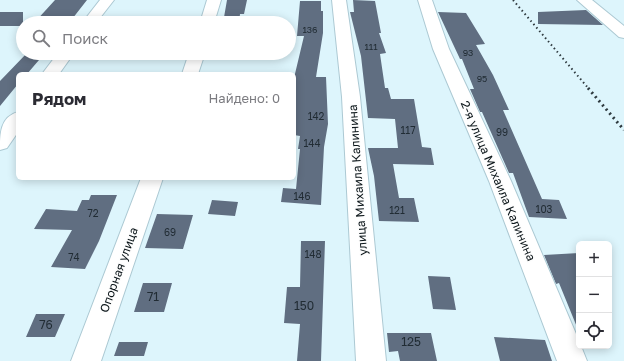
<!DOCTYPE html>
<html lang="ru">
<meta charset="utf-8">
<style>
:root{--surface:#fff;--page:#f7f7f7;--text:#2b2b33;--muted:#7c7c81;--line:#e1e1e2}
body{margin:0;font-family:"Golos Text",sans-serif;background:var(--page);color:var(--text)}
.controls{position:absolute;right:12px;bottom:12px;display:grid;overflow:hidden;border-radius:6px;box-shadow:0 2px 10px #0003}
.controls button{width:36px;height:36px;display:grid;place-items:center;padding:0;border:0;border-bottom:1px solid var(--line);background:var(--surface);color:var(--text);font:20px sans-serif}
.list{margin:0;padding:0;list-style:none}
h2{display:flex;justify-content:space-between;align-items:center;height:52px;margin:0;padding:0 16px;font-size:17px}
h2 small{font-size:13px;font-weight:400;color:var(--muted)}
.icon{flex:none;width:22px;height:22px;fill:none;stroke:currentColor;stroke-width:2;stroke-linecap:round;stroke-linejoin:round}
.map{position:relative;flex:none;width:624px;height:361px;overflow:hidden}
.search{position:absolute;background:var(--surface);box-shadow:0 2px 10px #0003;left:16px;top:16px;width:280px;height:44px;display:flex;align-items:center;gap:10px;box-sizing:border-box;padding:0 14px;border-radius:22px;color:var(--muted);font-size:15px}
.panel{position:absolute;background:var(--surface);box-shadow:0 2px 10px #0003;left:16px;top:72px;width:280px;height:108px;border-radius:6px}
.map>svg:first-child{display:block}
.building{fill:#606e81}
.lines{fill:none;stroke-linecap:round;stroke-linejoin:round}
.minor-casing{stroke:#acc9d3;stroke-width:2}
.minor{fill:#fff;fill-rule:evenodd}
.rail-far1{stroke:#2e3a3f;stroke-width:2;stroke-dasharray:1.5 3;stroke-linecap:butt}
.rail{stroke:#2e3a3f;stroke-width:3;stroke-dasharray:2 3.5;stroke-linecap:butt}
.labels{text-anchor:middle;stroke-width:3;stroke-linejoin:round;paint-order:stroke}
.far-number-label{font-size:9px;fill:#212c34}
.number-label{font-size:10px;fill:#212c34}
.street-label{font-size:12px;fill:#0c161a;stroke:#fdfdfd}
.near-number-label{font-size:12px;fill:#212c34}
</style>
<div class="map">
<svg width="624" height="361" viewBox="0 0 624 361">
<rect width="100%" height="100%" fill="#ddf5fc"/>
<path class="building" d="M 55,0 L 87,0 L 69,23 L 34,23 Z
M 227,0 L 247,0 L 244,14 L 240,14 L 239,23 L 223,23 Z
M 353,0 L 375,1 L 381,33 L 379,33 L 386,53 L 380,54 L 385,88 L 388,88 L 391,99 L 414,99 L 422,147 L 431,148 L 434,165 L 393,164 L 399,198 L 414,198 L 419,222 L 379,221 L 374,176 L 368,148 L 398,148 L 395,119 L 368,118 L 361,56 L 350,12 L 354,12 Z
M 300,1 L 321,1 L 321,11 L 323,11 L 323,33 L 316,77 L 326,77 L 328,124 L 324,147 L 321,205 L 281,202 L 283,188 L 296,189 L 300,149 L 298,149 L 300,136 L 294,135 L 294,78 L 304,36 L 297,36 Z
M 586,10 L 603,25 L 538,24 L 538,12 Z
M 0,12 L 23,12 L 23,26 L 0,26 Z
M 438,12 L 466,13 L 485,44 L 476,45 L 493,75 L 509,110 L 503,110 L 542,199 L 559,200 L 567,219 L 529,217 L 513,173 L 509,173 L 482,112 L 480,112 L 470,89 L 474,89 L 462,59 L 460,59 Z
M 27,53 L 45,53 L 27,74 L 18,74 L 18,84 L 0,106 L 0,81 Z
M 91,195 L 117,195 L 99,241 L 85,269 L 51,267 L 72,230 L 34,229 L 46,209 L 77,211 L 82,200 L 89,200 Z
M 212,200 L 238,202 L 235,216 L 208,214 Z
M 157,214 L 193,215 L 183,249 L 145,248 Z
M 301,241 L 325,241 L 321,361 L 297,361 L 300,324 L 284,323 L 287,287 L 300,287 Z
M 579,253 L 579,332 L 559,283 L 556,284 L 544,255 Z
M 428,276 L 450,277 L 456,310 L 433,309 Z
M 143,283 L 172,283 L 164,312 L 134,312 Z
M 36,314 L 65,314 L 55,337 L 26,337 Z
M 387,333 L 431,333 L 437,361 L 400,361 L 398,351 L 389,352 Z
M 494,337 L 545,340 L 552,361 L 500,361 Z
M 119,342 L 148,342 L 144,356 L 114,356 Z"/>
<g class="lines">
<defs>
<path id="minor" d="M 100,0 L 114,0 L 96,23 L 82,23 Z
M 207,0 L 221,0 L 214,23 L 200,23 Z
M 332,0 L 346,0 L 360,97 L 386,361 L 356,361 L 342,97 Z
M 418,0 L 432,0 L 449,49 L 511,181 L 579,341 L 579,346 L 581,346 L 587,361 L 557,361 L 489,181 L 433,49 Z
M 577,0 L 592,0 L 624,26 L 624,38 L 619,37 Z
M 58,53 L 74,53 L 59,74 L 42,74 Z
M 189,53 L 205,53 L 198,74 L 182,74 Z
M 18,112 L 18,132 L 7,148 L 0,150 C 0,134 0,117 18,112 Z
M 141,178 L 163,178 L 101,361 L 71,361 Z"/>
</defs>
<use href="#minor" class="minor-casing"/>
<use href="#minor" class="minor"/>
<path class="rail-far1" d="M 513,0 L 589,89"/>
<path class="rail" d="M 588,88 L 624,130"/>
</g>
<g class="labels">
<g class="far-number-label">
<text x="310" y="33">136</text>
<text x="371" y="50">111</text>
<text x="468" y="56">93</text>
<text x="482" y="82">95</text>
</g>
<g class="number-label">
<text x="316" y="120">142</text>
<text x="408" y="134">117</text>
<text x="502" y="136">99</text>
<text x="312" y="147">144</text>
<text x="302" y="200">146</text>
<text x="544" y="213">103</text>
<text x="397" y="214">121</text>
<text x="93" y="217">72</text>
<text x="170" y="236">69</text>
<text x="313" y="258">148</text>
<text x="74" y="261">74</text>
</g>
<g class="street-label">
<text transform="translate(358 180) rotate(-94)" y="4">улица Михаила Калинина</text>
<text transform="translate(498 181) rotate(67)" y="4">2-я улица Михаила Калинина</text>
<text transform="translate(119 270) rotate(-70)" y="4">Опорная улица</text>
</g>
<g class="near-number-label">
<text x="153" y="301">71</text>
<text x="304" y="310">150</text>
<text x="46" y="329">76</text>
<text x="411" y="346">125</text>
</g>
</g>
</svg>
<div class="controls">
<button>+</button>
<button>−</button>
<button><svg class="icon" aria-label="locate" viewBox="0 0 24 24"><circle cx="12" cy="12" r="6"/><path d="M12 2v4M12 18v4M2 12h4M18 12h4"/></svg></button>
</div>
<div class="search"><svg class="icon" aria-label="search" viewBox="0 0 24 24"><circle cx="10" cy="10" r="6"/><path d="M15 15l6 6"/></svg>Поиск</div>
<section class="panel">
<h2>Рядом<small>Найдено: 0</small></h2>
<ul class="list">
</ul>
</section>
</div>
